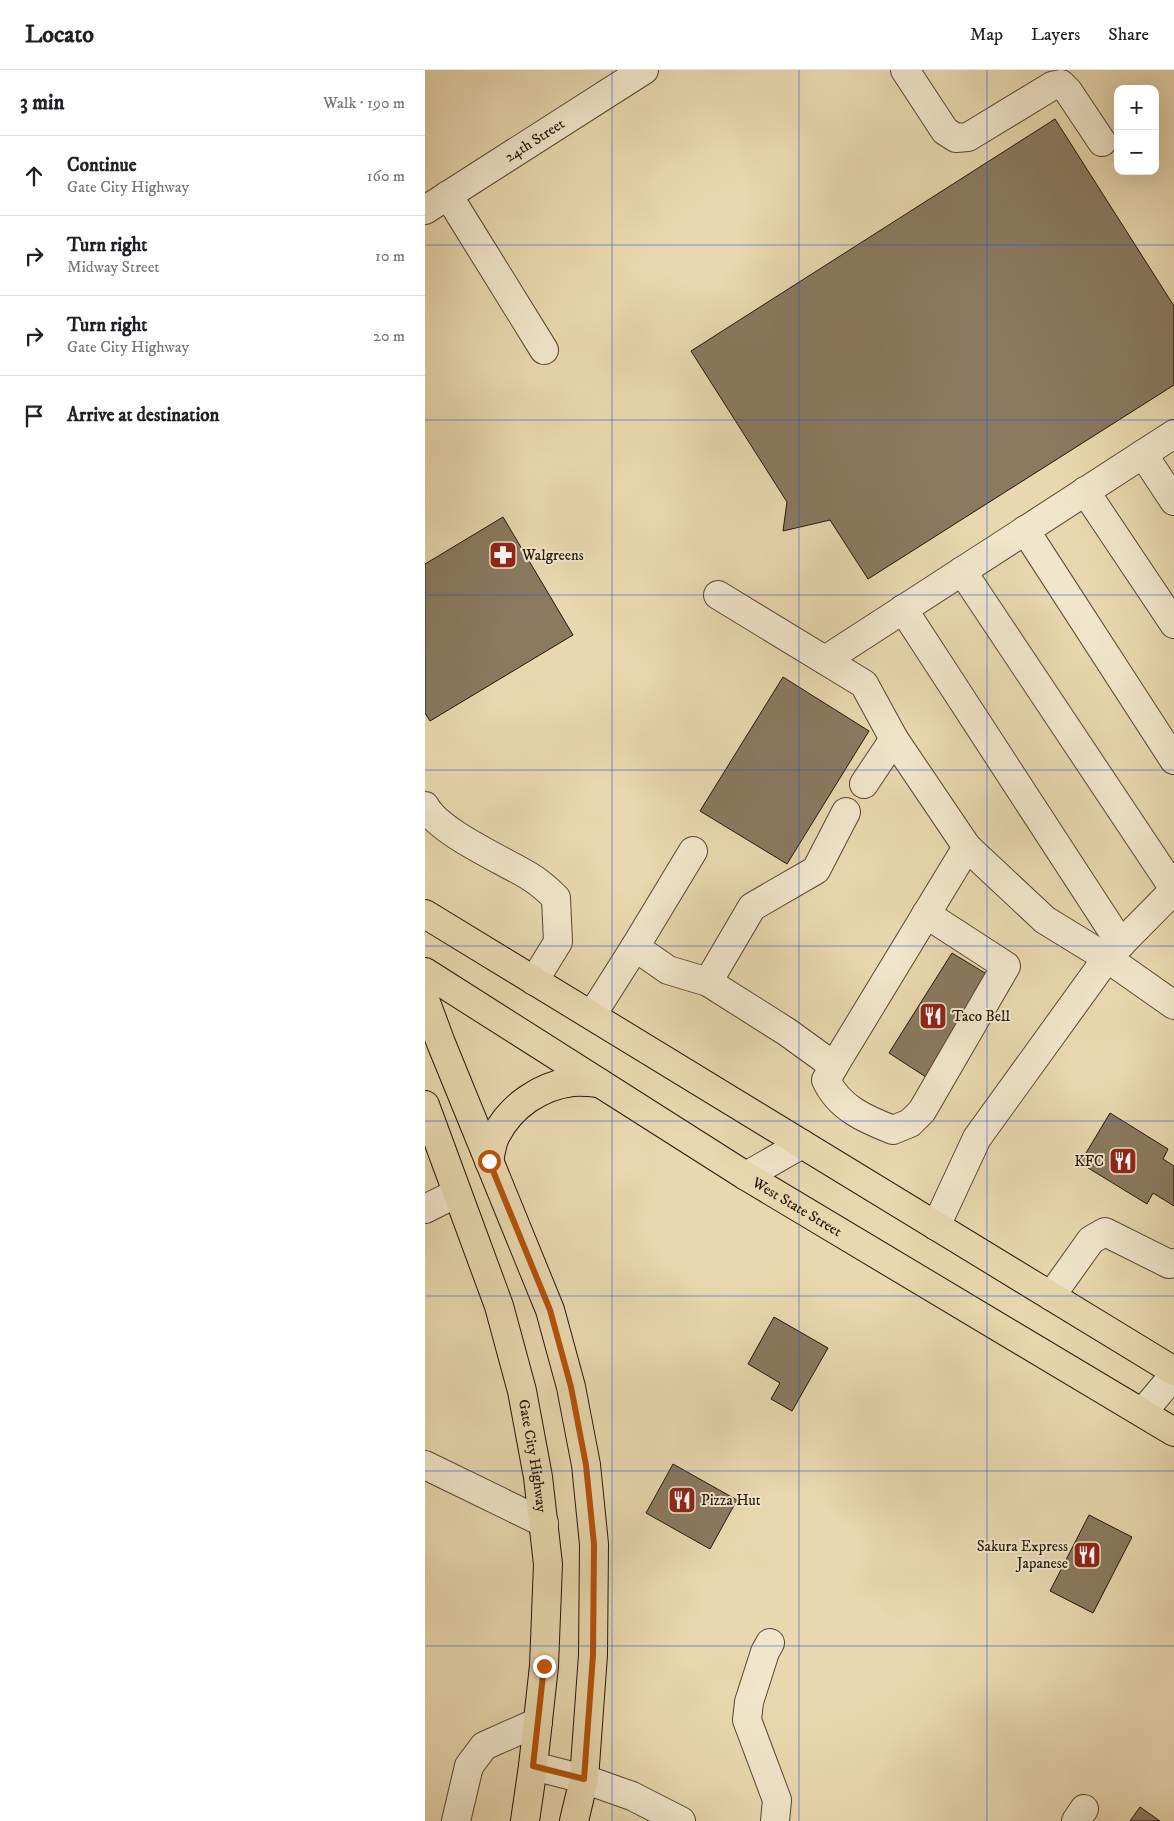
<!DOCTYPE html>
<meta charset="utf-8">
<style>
:root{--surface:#fff;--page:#f6f6f6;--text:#202124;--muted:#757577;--line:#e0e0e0}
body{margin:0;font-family:"IM FELL DW Pica",serif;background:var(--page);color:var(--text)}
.controls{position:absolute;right:15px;top:15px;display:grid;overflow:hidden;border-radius:10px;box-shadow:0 5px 20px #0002}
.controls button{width:45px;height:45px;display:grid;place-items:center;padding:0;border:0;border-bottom:1px solid var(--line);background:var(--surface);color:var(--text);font:25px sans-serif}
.stop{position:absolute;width:15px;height:15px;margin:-11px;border:4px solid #b45309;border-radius:50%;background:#fff}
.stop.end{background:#b45309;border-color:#fff;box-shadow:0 1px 5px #0008}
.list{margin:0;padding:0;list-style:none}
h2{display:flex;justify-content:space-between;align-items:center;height:65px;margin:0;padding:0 20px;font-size:21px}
h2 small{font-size:16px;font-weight:400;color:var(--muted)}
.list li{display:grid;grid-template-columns:32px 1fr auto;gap:15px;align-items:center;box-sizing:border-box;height:80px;padding:0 20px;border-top:1px solid var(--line)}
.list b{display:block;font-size:19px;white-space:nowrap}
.list p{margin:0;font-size:16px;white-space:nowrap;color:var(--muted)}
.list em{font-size:16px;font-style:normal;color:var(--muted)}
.icon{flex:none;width:28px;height:28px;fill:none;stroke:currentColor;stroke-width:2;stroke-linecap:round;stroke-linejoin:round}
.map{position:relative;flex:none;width:749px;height:1751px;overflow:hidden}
header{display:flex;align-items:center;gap:30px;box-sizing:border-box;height:70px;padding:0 25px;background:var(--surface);border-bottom:1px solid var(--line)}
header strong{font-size:24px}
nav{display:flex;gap:28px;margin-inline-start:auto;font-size:18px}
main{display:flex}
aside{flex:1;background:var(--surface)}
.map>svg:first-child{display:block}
.building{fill:#8a7a60;stroke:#24150a}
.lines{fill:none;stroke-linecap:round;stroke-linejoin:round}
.minor-casing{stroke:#554633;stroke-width:30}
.major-casing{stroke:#24150a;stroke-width:30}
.minor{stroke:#f1e6cb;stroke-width:28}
.major{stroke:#e9d8af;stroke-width:28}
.route{stroke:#b45309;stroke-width:6}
.grid{fill:none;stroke:#1d4ed8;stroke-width:1;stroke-opacity:0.55}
.labels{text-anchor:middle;stroke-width:4;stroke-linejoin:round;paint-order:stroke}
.street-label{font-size:15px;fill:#24150a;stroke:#f1e6cb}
.poi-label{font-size:15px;fill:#24150a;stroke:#f1e6cb;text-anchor:start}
</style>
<header>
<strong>Locato</strong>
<nav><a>Map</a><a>Layers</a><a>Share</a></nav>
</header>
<main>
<aside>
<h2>3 min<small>Walk · 190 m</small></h2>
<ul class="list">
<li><svg class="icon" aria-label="ahead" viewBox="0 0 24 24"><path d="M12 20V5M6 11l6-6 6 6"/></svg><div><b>Continue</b><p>Gate City Highway</p></div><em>160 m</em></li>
<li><svg class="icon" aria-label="right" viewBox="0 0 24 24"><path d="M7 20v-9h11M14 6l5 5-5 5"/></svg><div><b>Turn right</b><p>Midway Street</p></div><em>10 m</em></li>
<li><svg class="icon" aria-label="right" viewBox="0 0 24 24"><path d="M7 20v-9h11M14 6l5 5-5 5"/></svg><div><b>Turn right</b><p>Gate City Highway</p></div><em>20 m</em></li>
<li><svg class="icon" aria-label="arrive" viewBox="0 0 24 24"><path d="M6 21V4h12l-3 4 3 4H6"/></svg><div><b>Arrive at destination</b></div></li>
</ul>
</aside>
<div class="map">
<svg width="749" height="1751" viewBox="0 0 749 1751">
<rect width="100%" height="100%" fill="#e9d8af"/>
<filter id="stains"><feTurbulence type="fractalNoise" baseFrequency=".004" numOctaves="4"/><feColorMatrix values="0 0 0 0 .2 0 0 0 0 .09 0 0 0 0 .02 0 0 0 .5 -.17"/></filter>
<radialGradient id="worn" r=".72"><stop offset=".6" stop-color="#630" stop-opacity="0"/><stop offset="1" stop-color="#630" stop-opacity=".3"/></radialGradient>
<path class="building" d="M 630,49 L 749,236 L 749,315 L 443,509 L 405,450 L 358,461 L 362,432 L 266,281 Z
M 78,447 L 148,565 L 5,651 L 0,643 L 0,494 Z
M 358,607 L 444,661 L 362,794 L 275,741 Z
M 527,883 L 560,903 L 566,912 L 504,1009 L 464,983 Z
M 685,1043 L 743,1079 L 738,1089 L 749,1096 L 749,1136 L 728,1123 L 722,1134 L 655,1093 Z
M 349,1247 L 403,1278 L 367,1341 L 346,1329 L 355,1313 L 323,1294 Z
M 248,1394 L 312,1430 L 285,1479 L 221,1443 Z
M 664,1445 L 707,1467 L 668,1543 L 625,1521 Z
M 715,1737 L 735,1751 L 705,1751 Z"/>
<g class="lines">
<defs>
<g id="minor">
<path d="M 480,0 L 520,61 L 531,68 L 543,67 L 627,16 L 636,14 L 643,21 L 677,72"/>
<path d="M 23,125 L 119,280"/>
<path id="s1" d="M 0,140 L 219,0"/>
<path d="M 718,384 L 749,431"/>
<path d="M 660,421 L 749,554"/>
<path d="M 600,460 L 749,690"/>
<path d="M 537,501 L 749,819"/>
<path d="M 293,525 L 439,614 L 469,669"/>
<path d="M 478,539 L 696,874"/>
<path d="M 400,590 L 749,364"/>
<path d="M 439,714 L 469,669 L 542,777 L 620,850 L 682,888 L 749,935"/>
<path d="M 0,736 C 15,763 76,789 104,806 C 114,812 123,820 131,828 L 133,872 L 109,911"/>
<path d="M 421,742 L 391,800 L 327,837 L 283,912 L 362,962 L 409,996 L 542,777"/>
<path d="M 268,781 L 210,877 L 243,900 L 283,912"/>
<path d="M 167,945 L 210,877"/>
<path d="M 409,996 L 401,1010 C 414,1038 440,1049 468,1060 L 485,1053 L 497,1041 L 581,896 L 501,844"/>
<path d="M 321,1106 L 377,1074"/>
<path d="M 0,1139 L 32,1123"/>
<path d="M 511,1156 L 552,1068 L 682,888 L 749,820"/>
<path d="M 626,1226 L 666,1170 L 680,1162 L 744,1194 L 749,1193"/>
<path d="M 718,1342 L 749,1305"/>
<path d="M 0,1395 L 119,1453"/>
<path d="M 345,1573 L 340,1582 L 324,1632 L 322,1650 L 352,1730 L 350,1751"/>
<path d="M 108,1696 L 159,1709 L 207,1726 L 256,1751"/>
<path d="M 31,1751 L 44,1696 L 59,1676 L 113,1652"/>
<path d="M 651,1751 L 659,1739"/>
</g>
<g id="major">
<path d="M 0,844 L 749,1301"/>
<path id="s2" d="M 0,902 L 321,1106 L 749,1362"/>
<path d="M 0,930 L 16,973 L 125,1240 L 146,1317 L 161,1395 L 169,1474 L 168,1585 L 159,1709 L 149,1751"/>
<path id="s3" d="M 0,1035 L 74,1236 L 97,1321 L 113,1407 L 123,1494 L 119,1596 L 108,1696 L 100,1751"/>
<path d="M 64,1091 C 66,1082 67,1072 71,1065 C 86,1036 115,1016 147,1012 C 156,1011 165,1012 174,1013"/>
</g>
</defs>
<use href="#minor" class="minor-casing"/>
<use href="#major" class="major-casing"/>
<use href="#minor" class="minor"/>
<use href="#major" class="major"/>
</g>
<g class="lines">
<path class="route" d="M 64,1091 L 125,1240 L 146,1317 L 161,1395 L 169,1474 L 168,1585 L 159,1709 L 108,1696 L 119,1596"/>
</g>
<path class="grid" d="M 187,0 L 187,1751M 374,0 L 374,1751M 562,0 L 562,1751M 0,175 L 749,175M 0,350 L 749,350M 0,525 L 749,525M 0,700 L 749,700M 0,876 L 749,876M 0,1051 L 749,1051M 0,1226 L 749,1226M 0,1401 L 749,1401M 0,1576 L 749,1576"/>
<defs>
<symbol id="pharmacy-square" viewBox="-11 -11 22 22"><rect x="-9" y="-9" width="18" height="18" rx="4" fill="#8f2418" stroke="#f1e6cb"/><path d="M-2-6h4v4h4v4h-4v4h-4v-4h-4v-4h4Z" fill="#fff"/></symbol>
<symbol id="restaurant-square" viewBox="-11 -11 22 22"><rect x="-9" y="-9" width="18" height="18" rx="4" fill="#8f2418" stroke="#f1e6cb"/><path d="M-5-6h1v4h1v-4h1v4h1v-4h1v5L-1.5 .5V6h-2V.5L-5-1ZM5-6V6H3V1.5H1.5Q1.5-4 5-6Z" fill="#fff"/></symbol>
</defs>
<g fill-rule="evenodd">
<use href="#pharmacy-square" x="62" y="469" width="32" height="32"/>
<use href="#restaurant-square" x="492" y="930" width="32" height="32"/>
<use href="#restaurant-square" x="682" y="1075" width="32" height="32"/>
<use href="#restaurant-square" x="241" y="1414" width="32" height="32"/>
<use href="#restaurant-square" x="646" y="1469" width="32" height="32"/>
</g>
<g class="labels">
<g class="street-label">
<text dy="5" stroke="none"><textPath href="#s1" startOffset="130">24th Street</textPath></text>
<text dy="5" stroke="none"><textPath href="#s2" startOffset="440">West State Street</textPath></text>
<text dy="5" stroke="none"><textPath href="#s3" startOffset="368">Gate City Highway</textPath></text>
</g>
<g class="poi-label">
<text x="97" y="490">Walgreens</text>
<text x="527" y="951">Taco Bell</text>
<text x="679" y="1096" text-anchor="end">KFC</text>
<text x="276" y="1435">Pizza Hut</text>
<text x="643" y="1481" text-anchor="end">Sakura Express<tspan x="643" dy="17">Japanese</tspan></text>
</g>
</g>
<rect width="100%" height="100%" filter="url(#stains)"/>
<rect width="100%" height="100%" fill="url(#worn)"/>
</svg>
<div class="controls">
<button>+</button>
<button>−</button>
</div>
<div class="stop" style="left:64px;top:1091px"></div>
<div class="stop end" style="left:119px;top:1596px"></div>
</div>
</main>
